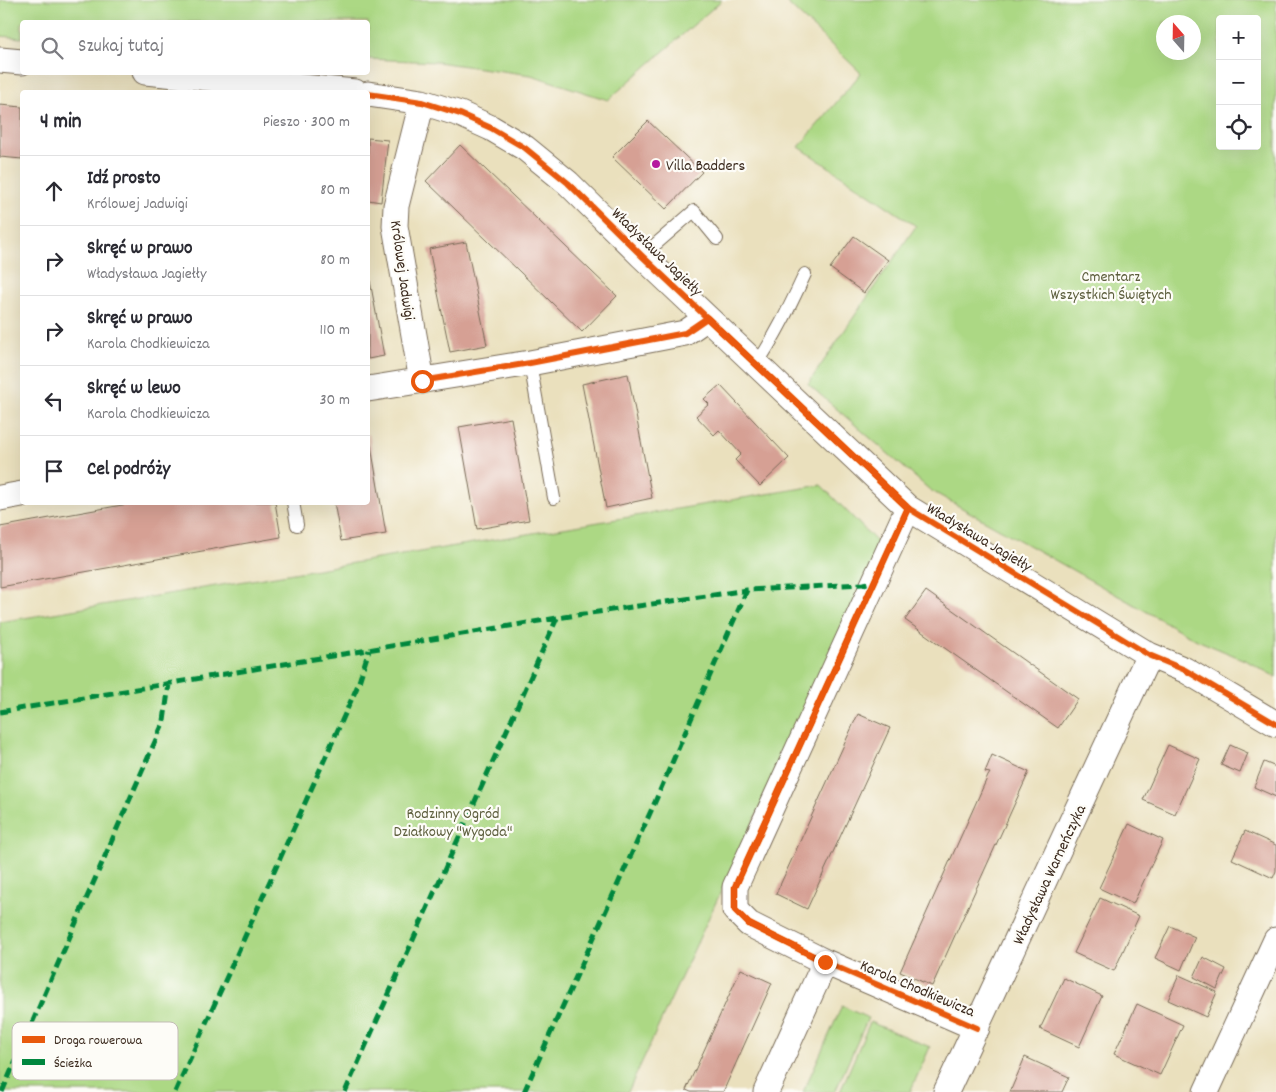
<!DOCTYPE html>
<html lang="pl">
<meta charset="utf-8">
<style>
:root{--surface:#fff;--page:#f2f2f3;--text:#2b2b33;--muted:#7c7c81;--line:#e1e1e2}
body{margin:0;font-family:Dekko,sans-serif;background:var(--page);color:var(--text)}
.controls{position:absolute;right:15px;top:15px;display:grid;overflow:hidden;border-radius:5px;box-shadow:0 5px 20px #0002}
.controls button{width:45px;height:45px;display:grid;place-items:center;padding:0;border:0;border-bottom:1px solid var(--line);background:var(--surface);color:var(--text);font:25px sans-serif}
.compass{position:absolute;left:1156px;top:15px;width:45px;height:45px;border-radius:50%;background:var(--surface);box-shadow:0 5px 20px #0002;rotate:340deg}
.stop{position:absolute;width:15px;height:15px;margin:-11px;border:4px solid #ea580c;border-radius:50%;background:#fff}
.stop.end{background:#ea580c;border-color:#fff;box-shadow:0 1px 5px #0008}
.list{margin:0;padding:0;list-style:none}
h2{display:flex;justify-content:space-between;align-items:center;height:65px;margin:0;padding:0 20px;font-size:21px}
h2 small{font-size:16px;font-weight:400;color:var(--muted)}
.list li{display:grid;grid-template-columns:32px 1fr auto;gap:15px;align-items:center;box-sizing:border-box;height:70px;padding:0 20px;border-top:1px solid var(--line)}
.list b{display:block;font-size:19px;white-space:nowrap}
.list p{margin:0;font-size:16px;white-space:nowrap;color:var(--muted)}
.list em{font-size:16px;font-style:normal;color:var(--muted)}
.icon{flex:none;width:28px;height:28px;fill:none;stroke:currentColor;stroke-width:2;stroke-linecap:round;stroke-linejoin:round}
.map{position:relative;flex:none;width:1276px;height:1092px;overflow:hidden}
.search{position:absolute;background:var(--surface);box-shadow:0 5px 20px #0002;left:20px;top:20px;width:350px;height:55px;display:flex;align-items:center;gap:12px;box-sizing:border-box;padding:0 18px;border-radius:5px;color:var(--muted);font-size:19px}
.panel{position:absolute;background:var(--surface);box-shadow:0 5px 20px #0002;left:20px;top:90px;width:350px;height:415px;border-radius:5px}
.map>svg:first-child{display:block}
.green{fill:#acd884;stroke:#748151;fill-rule:evenodd}
.building{fill:#d6a094}
.lines{fill:none;stroke-linecap:round;stroke-linejoin:round}
.service-casing{stroke:#786a56;stroke-width:14}
.minor-casing{stroke:#786a56;stroke-width:27}
.service{stroke:#fff;stroke-width:12}
.minor{stroke:#fff;stroke-width:25}
.quiet{stroke:#00873e;stroke-width:5;stroke-dasharray:10 5;stroke-linecap:butt}
.cycleway-casing{stroke:#fdfcf7;stroke-width:9}
.cycleway{stroke:#e8590c;stroke-width:6}
.route{stroke:#ea580c;stroke-width:6}
.poi-dot{fill:#b5179e;stroke:#fdfcf7;stroke-width:2}
.labels{text-anchor:middle;stroke-width:4.5;stroke-linejoin:round;paint-order:stroke}
.poi-label{font-size:16px;fill:#3b2a1e;stroke:#fdfcf7;text-anchor:start}
.street-label{font-size:16px;fill:#3b2a1e;stroke:#fdfcf7}
.park-label{font-size:16px;fill:#5d5e3d;stroke:#fdfcf7}
.key{fill:#fdfcf7;stroke:#c3bdb6;stroke-width:1}
.key-label{font-size:14px;fill:#3b2a1e}
</style>
<div class="map">
<svg width="1276" height="1092" viewBox="0 0 1276 1092">
<rect width="100%" height="100%" fill="#fdfcf7"/>
<filter id="ink" filterUnits="userSpaceOnUse"><feTurbulence type="fractalNoise" baseFrequency=".02" numOctaves="2"/><feDisplacementMap in="SourceGraphic" scale="10" xChannelSelector="R" yChannelSelector="G"/><feConvolveMatrix kernelMatrix="1 2 1 2 8 2 1 2 1" color-interpolation-filters="sRGB"/></filter>
<filter id="wash" filterUnits="userSpaceOnUse"><feTurbulence type="fractalNoise" baseFrequency=".0096" numOctaves="4" result="noise"/><feDisplacementMap in="SourceGraphic" scale="20" xChannelSelector="R" yChannelSelector="G"/><feGaussianBlur stdDeviation="1.12" result="paint"/><feColorMatrix in="noise" values="0 0 0 0 0 0 0 0 0 0 0 0 0 0 0 0 0 1.4 0 .05"/><feComposite in="paint" operator="in"/></filter>
<g filter="url(#wash)">
<rect width="100%" height="100%" fill="#eae0bd"/>
<path class="green" d="M 0,0 L 722,0 L 608,100 L 531,75 L 437,62 L 368,59 L 368,22 L 22,22 L 22,38 L 0,36 Z
M 784,0 L 1276,0 L 1276,677 L 1247,661 L 1197,640 L 930,490 L 808,384 L 916,226 L 799,147 L 861,73 ZM 1220,19 L 1257,19 L 1257,146 L 1220,146 ZM 1164,22 L 1194,22 L 1194,52 L 1164,52 Z
M 821,485 L 881,546 L 628,1092 L 0,1092 L 0,622 Z
M 842,1006 L 868,1018 L 835,1092 L 803,1092 Z
M 870,1022 L 930,1047 L 910,1092 L 840,1092 Z"/>
<g id="blocks">
<path class="building" d="M 0,105 L 22,107 L 22,159 L 0,157 Z
M 648,121 L 702,172 L 666,209 L 612,157 Z
M 368,138 L 388,140 L 381,202 L 368,200 Z
M 460,145 L 617,296 L 582,332 L 426,181 Z
M 854,236 L 888,260 L 864,293 L 830,268 Z
M 466,242 L 487,345 L 450,352 L 429,249 Z
M 368,270 L 384,356 L 368,359 Z
M 628,374 L 652,498 L 606,508 L 582,384 Z
M 720,385 L 789,458 L 760,486 L 735,460 L 741,454 L 719,430 L 714,435 L 696,416 L 709,404 L 704,399 Z
M 511,418 L 529,520 L 477,529 L 459,427 Z
M 368,434 L 369,434 L 386,534 L 341,541 L 334,502 L 368,502 Z
M 139,502 L 275,502 L 281,537 L 0,587 L 0,527 Z
M 926,591 L 1078,699 L 1058,728 L 905,620 Z
M 858,714 L 890,728 L 807,909 L 776,894 Z
M 1168,745 L 1200,759 L 1175,814 L 1143,800 Z
M 1230,745 L 1248,753 L 1240,773 L 1221,765 Z
M 992,755 L 1029,772 L 932,986 L 900,972 L 988,776 L 990,773 L 985,772 Z
M 1264,762 L 1276,767 L 1276,797 L 1254,787 Z
M 1129,824 L 1163,840 L 1133,904 L 1099,888 Z
M 1245,831 L 1276,845 L 1276,871 L 1273,878 L 1232,859 Z
M 1100,898 L 1139,916 L 1114,971 L 1074,953 Z
M 1170,926 L 1195,937 L 1181,970 L 1155,958 Z
M 1203,957 L 1226,969 L 1217,989 L 1194,977 Z
M 741,969 L 772,983 L 723,1092 L 691,1092 L 686,1090 Z
M 1179,975 L 1217,992 L 1206,1017 L 1168,1000 Z
M 1064,978 L 1102,996 L 1079,1047 L 1040,1029 Z
M 1137,1004 L 1183,1025 L 1160,1075 L 1114,1054 Z
M 1025,1057 L 1069,1077 L 1062,1092 L 1010,1092 Z"/>
</g>
</g>
<g filter="url(#ink)">
<use href="#blocks" fill-opacity="0" stroke="#786a56" stroke-width="1"/>
<g class="lines">
<defs>
<path id="service" d="M 642,256 L 694,211 L 717,239
M 530,363 L 554,498
M 756,365 C 776,336 790,306 805,274
M 293,502 L 297,525"/>
<path id="minor" d="M 0,60 L 22,62
M 145,72 L 355,92
M 368,94 L 422,102 L 460,114 L 491,128 L 525,148 L 568,183 L 642,256 L 908,508 L 1149,655 L 1185,670 L 1276,724
M 422,381 L 395,226 L 396,206 L 422,102
M 368,389 L 530,363 L 685,333 L 707,318
M 0,498 L 22,494
M 908,508 L 735,887 L 735,910 L 749,924 L 825,962 L 977,1028
M 766,1092 L 825,962
M 946,1092 L 1149,655
M 1206,1092 L 1276,940"/>
</defs>
<use href="#service" class="service-casing"/>
<use href="#minor" class="minor-casing"/>
<use href="#service" class="service"/>
<use href="#minor" class="minor"/>
<path class="quiet" d="M 0,712 L 557,618 L 747,590
M 2,1092 L 164,721 L 169,684
M 175,1092 L 358,685 L 369,650
M 345,1092 L 557,618
M 524,1092 L 655,802 L 747,590 L 864,584 L 876,581"/>
<defs>
<path id="cycleway" d="M 368,94 L 422,102 L 460,114 L 491,128 L 525,148 L 568,183 L 642,256 L 908,508 L 1149,655 L 1185,670 L 1276,724
M 908,508 L 735,887 L 735,910 L 749,924 L 825,962 L 977,1028"/>
</defs>
<use href="#cycleway" class="cycleway-casing"/>
<use href="#cycleway" class="cycleway"/>
</g>
</g>
<g class="lines" filter="url(#ink)">
<path class="route" d="M 422,381 L 530,363 L 685,333 L 707,318 L 908,508 L 735,887 L 735,910 L 749,924 L 825,962"/>
</g>
<circle class="poi-dot" cx="656" cy="164" r="5"/>
<g class="labels">
<g class="poi-label">
<text x="666" y="170">Villa Badders</text>
</g>
<g class="street-label">
<text transform="translate(658 251) rotate(44)" y="6">Władysława Jagiełły</text>
<text transform="translate(404 270) rotate(82)" y="6">Królowej Jadwigi</text>
<text transform="translate(980 536) rotate(31)" y="6">Władysława Jagiełły</text>
<text transform="translate(1048 874) rotate(-65)" y="6">Władysława Warneńczyka</text>
<text transform="translate(918 987) rotate(23)" y="6">Karola Chodkiewicza</text>
</g>
<g class="park-label">
<text x="1111" y="281">Cmentarz<tspan x="1111" dy="18">Wszystkich Świętych</tspan></text>
<text x="453" y="818">Rodzinny Ogród<tspan x="453" dy="18">Działkowy "Wygoda"</tspan></text>
</g>
</g>
<rect x="12" y="1022" width="166" height="58" rx="8" class="key"/>
<rect x="22" y="1036" width="23" height="7" fill="#e8590c"/>
<rect x="22" y="1059" width="23" height="6" fill="#00873e"/>
<g class="key-label">
<text x="54" y="1044">Droga rowerowa</text>
<text x="54" y="1067">Ścieżka</text>
</g>
</svg>
<div class="controls">
<button>+</button>
<button>−</button>
<button><svg class="icon" aria-label="locate" viewBox="0 0 24 24"><circle cx="12" cy="12" r="6"/><path d="M12 2v4M12 18v4M2 12h4M18 12h4"/></svg></button>
</div>
<svg class="compass" viewBox="-18 -18 36 36"><path d="M0-13l5 13h-10z" fill="#e53935"/><path d="M0 13l5-13h-10z" fill="#7c7c81"/></svg>
<div class="stop" style="left:422px;top:381px"></div>
<div class="stop end" style="left:825px;top:962px"></div>
<div class="search"><svg class="icon" aria-label="search" viewBox="0 0 24 24"><circle cx="10" cy="10" r="6"/><path d="M15 15l6 6"/></svg>Szukaj tutaj</div>
<section class="panel">
<h2>4 min<small>Pieszo · 300 m</small></h2>
<ul class="list">
<li><svg class="icon" aria-label="ahead" viewBox="0 0 24 24"><path d="M12 20V5M6 11l6-6 6 6"/></svg><div><b>Idź prosto</b><p>Królowej Jadwigi</p></div><em>80 m</em></li>
<li><svg class="icon" aria-label="right" viewBox="0 0 24 24"><path d="M7 20v-9h11M14 6l5 5-5 5"/></svg><div><b>Skręć w prawo</b><p>Władysława Jagiełły</p></div><em>80 m</em></li>
<li><svg class="icon" aria-label="right" viewBox="0 0 24 24"><path d="M7 20v-9h11M14 6l5 5-5 5"/></svg><div><b>Skręć w prawo</b><p>Karola Chodkiewicza</p></div><em>110 m</em></li>
<li><svg class="icon" aria-label="left" viewBox="0 0 24 24"><path d="M17 20v-9H6M10 6l-5 5 5 5"/></svg><div><b>Skręć w lewo</b><p>Karola Chodkiewicza</p></div><em>30 m</em></li>
<li><svg class="icon" aria-label="arrive" viewBox="0 0 24 24"><path d="M6 21V4h12l-3 4 3 4H6"/></svg><div><b>Cel podróży</b></div></li>
</ul>
</section>
</div>
